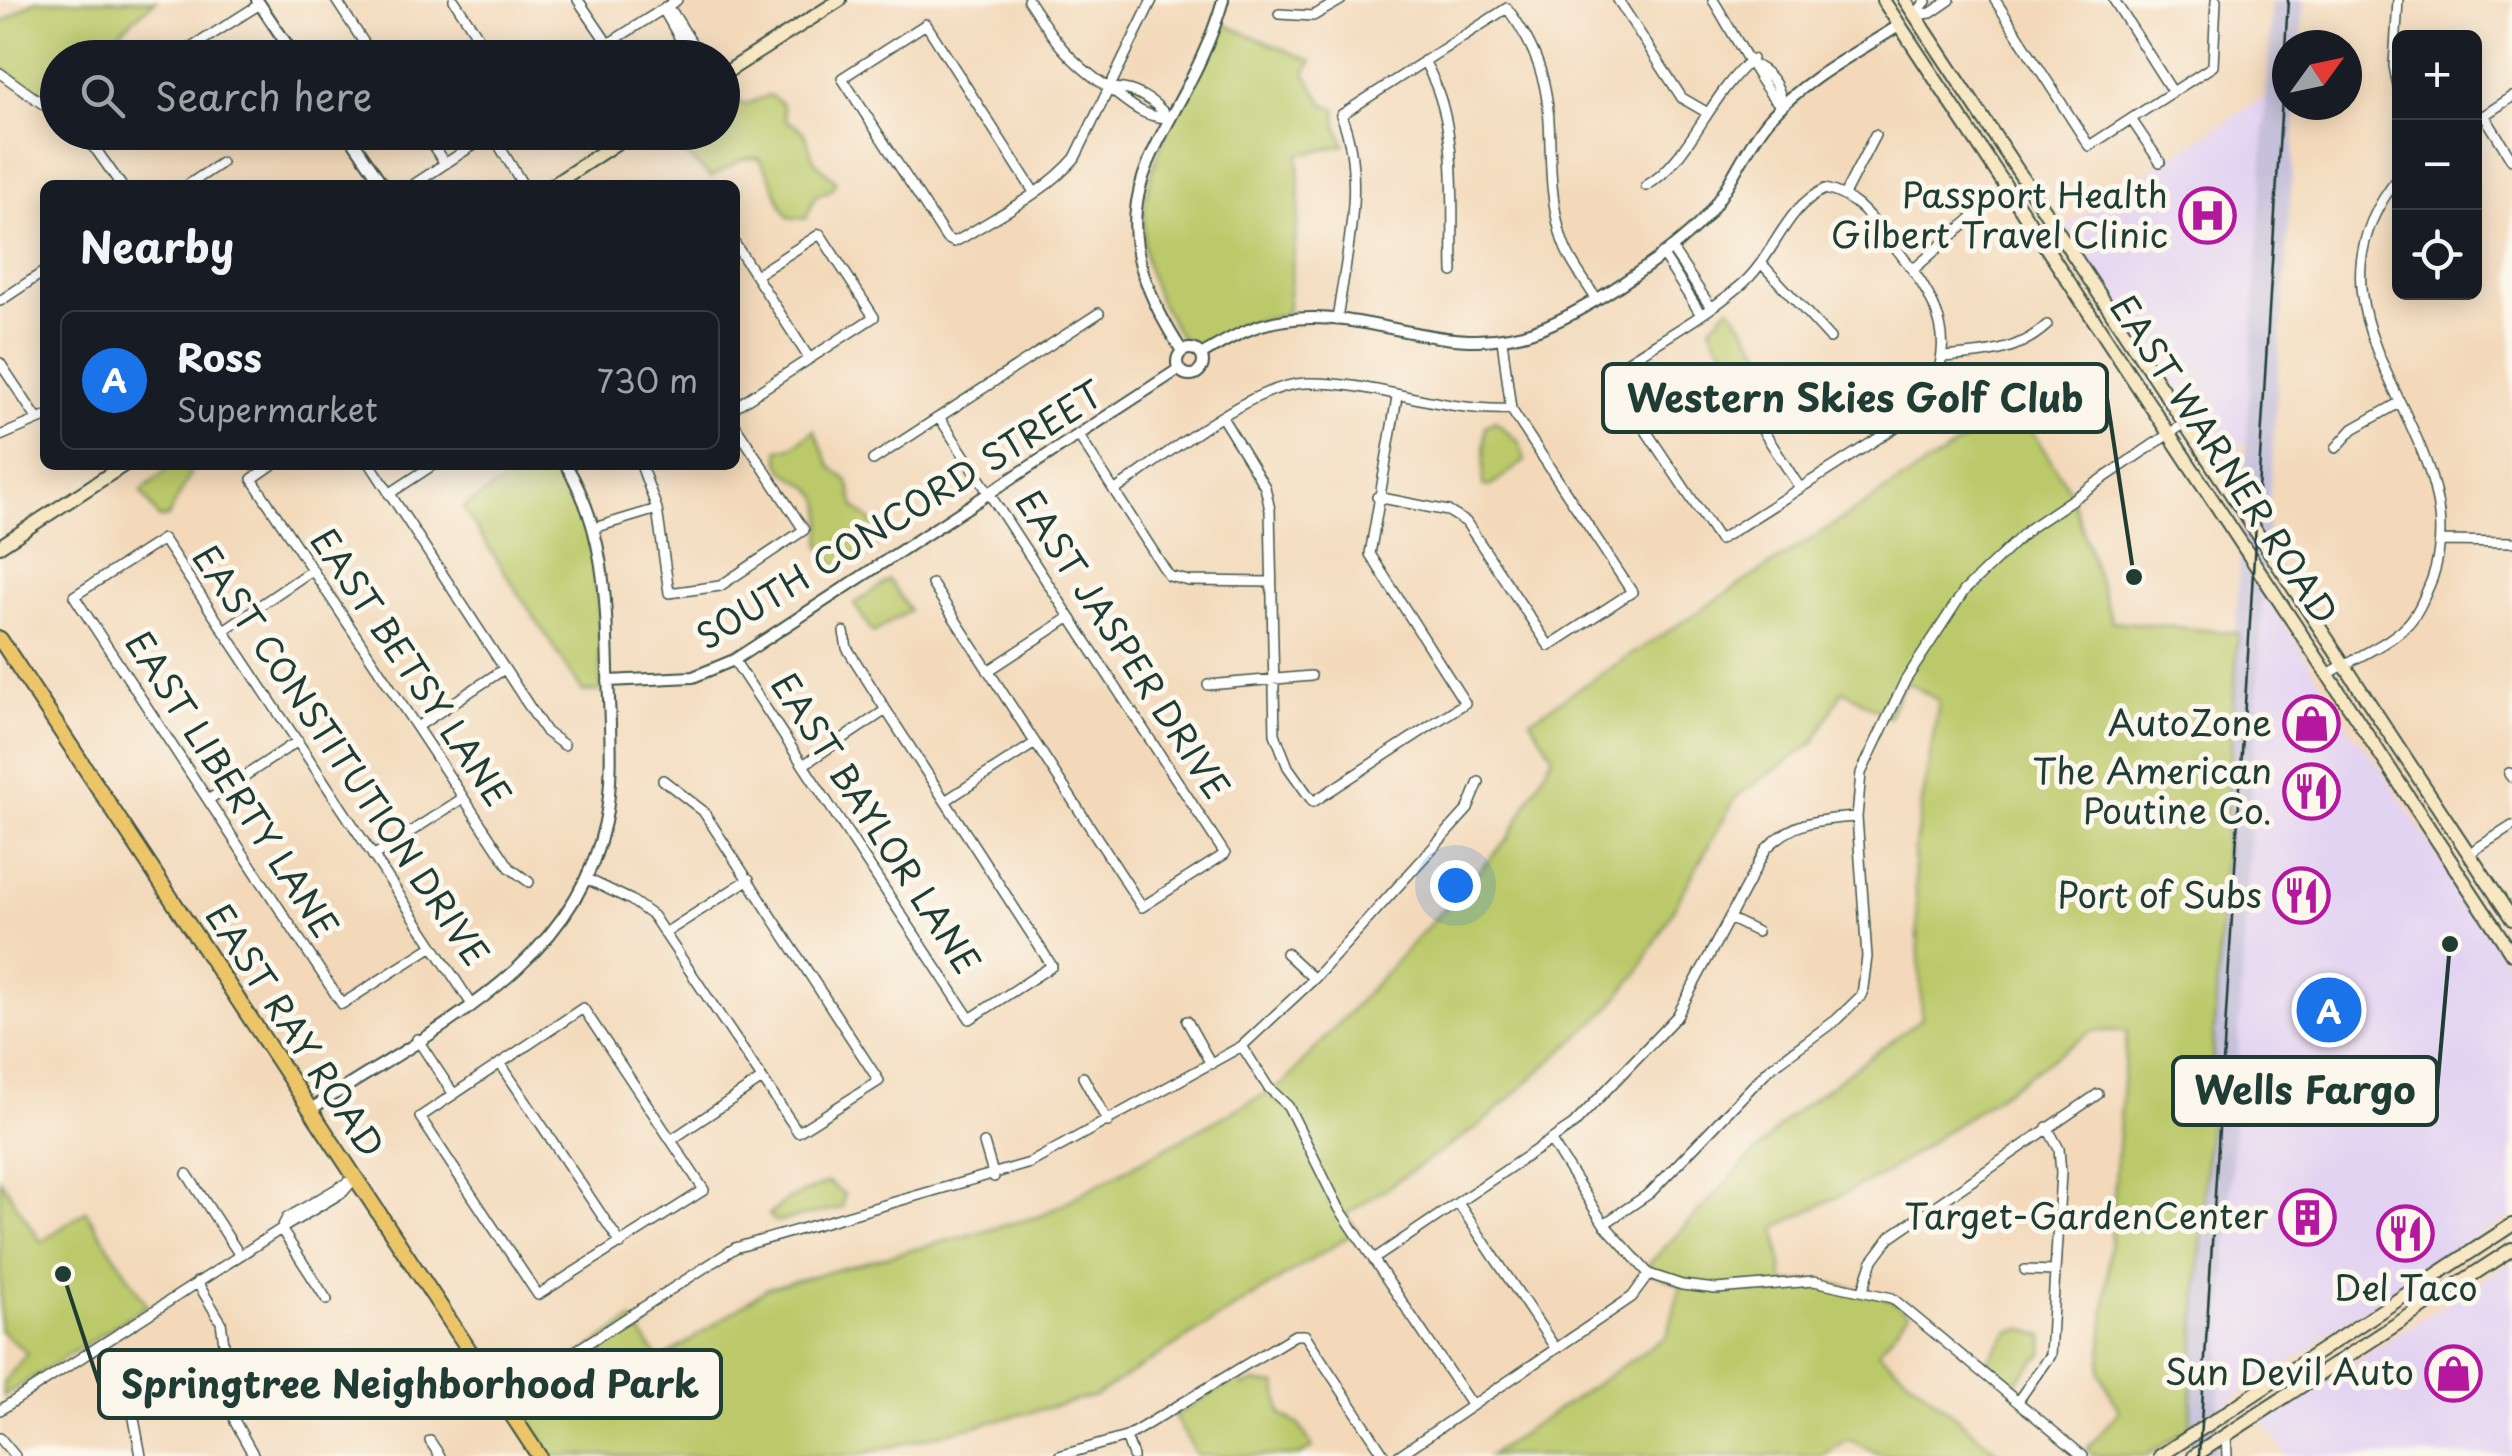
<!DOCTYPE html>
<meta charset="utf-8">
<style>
:root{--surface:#171b24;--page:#242831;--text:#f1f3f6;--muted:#9ea1a6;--line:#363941;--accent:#1a73e8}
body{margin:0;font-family:"Playpen Sans",sans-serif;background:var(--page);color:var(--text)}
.controls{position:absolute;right:30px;top:30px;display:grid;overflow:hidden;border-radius:15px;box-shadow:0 5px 25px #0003}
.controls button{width:90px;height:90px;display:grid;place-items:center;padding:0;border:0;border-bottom:2px solid var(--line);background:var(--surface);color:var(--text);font:50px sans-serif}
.compass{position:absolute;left:2272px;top:30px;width:90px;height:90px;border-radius:50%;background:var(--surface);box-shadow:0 5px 25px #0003;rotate:57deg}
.you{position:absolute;left:1455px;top:885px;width:35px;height:35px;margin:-25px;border:8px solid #fff;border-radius:50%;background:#1a73e8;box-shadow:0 0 0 15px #1a73e833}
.badge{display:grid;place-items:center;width:65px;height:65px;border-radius:50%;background:var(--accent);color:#fff;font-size:32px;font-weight:700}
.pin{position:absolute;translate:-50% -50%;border:5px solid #fff;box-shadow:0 2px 10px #0006}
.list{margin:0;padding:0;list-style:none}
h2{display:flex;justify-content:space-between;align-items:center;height:130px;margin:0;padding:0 40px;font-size:42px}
h2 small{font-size:32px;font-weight:400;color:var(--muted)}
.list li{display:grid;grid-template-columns:65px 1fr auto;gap:30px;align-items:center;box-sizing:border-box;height:140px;margin:0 20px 20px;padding:0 20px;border:2px solid var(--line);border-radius:15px}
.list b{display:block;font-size:38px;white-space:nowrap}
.list p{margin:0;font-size:32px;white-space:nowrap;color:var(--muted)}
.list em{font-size:32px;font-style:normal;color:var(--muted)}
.icon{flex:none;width:55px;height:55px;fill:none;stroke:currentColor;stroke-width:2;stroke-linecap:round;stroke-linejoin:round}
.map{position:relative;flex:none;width:2512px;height:1456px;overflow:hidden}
.search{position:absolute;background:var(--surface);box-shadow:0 5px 25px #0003;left:40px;top:40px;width:700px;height:110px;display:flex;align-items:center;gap:25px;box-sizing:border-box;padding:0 35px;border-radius:55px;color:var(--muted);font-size:38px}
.panel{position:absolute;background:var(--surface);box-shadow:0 5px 25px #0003;left:40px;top:180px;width:700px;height:290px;border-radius:15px}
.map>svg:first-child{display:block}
.built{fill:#e3d3f2}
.industrial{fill:#c6c0da}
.green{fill:#bcc96b;stroke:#6e8350;stroke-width:2.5}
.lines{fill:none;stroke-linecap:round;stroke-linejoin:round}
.minor-casing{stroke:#3f5448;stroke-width:12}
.tertiary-casing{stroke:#3f5448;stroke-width:14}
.secondary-casing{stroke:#3f5448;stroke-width:16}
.primary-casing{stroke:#3f5448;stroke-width:18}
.minor{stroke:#fff;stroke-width:9}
.tertiary{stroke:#fff;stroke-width:10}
.secondary{stroke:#f7e8c3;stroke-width:12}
.primary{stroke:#ecc569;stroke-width:14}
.rail{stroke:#1f3d34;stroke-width:2.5}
.labels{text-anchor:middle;stroke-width:10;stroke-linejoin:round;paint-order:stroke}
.poi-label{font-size:35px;fill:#1f3d34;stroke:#fbf7ec;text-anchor:end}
.street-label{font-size:35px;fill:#1f3d34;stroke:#fbf7ec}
.leader{fill:none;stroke:#1f3d34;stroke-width:4}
.callout-dot{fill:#1f3d34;stroke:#fbf7ec;stroke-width:4}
.callout{fill:#fbf7ec;stroke:#1f3d34;stroke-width:4}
.callout-label{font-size:38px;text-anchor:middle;font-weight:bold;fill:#1f3d34}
</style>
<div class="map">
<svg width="2512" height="1456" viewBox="0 0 2512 1456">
<rect width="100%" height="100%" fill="#fbf7ec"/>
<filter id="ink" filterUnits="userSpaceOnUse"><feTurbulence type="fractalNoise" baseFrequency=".01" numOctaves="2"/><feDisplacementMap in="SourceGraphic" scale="20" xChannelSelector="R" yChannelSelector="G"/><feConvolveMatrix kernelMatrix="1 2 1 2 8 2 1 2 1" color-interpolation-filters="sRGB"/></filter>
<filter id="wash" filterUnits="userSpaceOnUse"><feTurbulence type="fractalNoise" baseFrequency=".0048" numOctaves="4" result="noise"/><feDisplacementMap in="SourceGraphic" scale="40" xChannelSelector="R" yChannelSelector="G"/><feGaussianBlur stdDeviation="2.25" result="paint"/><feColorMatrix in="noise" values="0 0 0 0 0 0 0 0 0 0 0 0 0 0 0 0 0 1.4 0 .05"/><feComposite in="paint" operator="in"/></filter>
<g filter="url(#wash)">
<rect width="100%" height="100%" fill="#f3d9ba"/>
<path class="built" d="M 2267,95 L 2246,443 L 2219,461 L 2065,226 Z
M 2263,589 L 2354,735 L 2377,762 L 2512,971 L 2512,1216 L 2420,1272 L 2395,1293 L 2330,1330 L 2311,1349 L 2219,1408 L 2224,1244 Z
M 2512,1261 L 2512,1456 L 2287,1456 L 2263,1420 Z"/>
<path class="industrial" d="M 2272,0 L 2304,0 L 2301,45 L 2287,45 L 2287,105 L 2297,105 L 2263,589 L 2216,1456 L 2188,1456 Z"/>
<path class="green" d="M 36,0 L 156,0 L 90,57 L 58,58 L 57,88 L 47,101 L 0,66 L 0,24 Z
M 1221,23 L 1312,61 L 1305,73 L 1324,104 L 1337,110 L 1336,122 L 1345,145 L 1298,155 L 1300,199 L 1287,314 L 1242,324 L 1198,348 C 1179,342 1174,326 1164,309 C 1108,209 1177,113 1221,23 Z
M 769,95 L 782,104 L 786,121 C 809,130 805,137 813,157 C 817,166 829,174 836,181 L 831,190 L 815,196 L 806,219 L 788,217 C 775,197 774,177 758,158 L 743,159 L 711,177 L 689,158 L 684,140 L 692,133 L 722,132 L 723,115 L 735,102 L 747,104 Z
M 1730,306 L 1767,359 L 1763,374 C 1741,369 1719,350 1710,327 Z
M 2016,407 L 2068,487 L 2112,621 L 2238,633 L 2190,1427 L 2146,1456 L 2093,1456 L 2087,1449 L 2119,1411 L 2100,1372 L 2127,1031 L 2092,1031 L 1886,1173 L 1776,1227 L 1784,1283 C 1824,1281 1878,1286 1909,1313 L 1878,1352 L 2003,1456 L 1883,1456 L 1848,1439 L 1822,1456 L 1489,1456 L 1667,1336 L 1681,1285 L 1644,1269 L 1790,1116 L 1922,1018 L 1914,852 L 1939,701 L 1905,681 L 1888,717 L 1843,690 L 1814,743 L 1736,797 L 1637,974 L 1608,1010 L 1479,1126 L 1346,1215 L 1357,1231 L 1095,1396 L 854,1456 L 552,1456 L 515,1399 L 632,1320 L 660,1361 L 768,1288 L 1040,1216 L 1283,1084 L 1508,839 L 1553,755 L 1530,720 Z
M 1495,421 L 1519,442 L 1525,461 L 1489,487 L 1483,486 L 1485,426 Z
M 814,430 L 830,466 L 848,481 L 855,507 L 881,531 L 882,541 L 839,568 L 821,546 C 820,530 827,512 819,497 C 808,477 777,481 779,450 L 794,446 Z
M 172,465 L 185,465 L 190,475 L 168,517 L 159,519 L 141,491 Z
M 529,465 L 559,465 C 600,538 600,609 601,691 L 583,692 L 463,508 Z
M 889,580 L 909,610 L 873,633 L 854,604 Z
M 0,1179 L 41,1242 L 86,1211 L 147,1305 L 4,1396 L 4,1382 L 27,1353 L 0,1330 Z
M 828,1182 L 844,1194 L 842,1208 L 776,1222 L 769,1215 L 785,1201 Z
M 2023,1329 L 2044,1336 L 2043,1354 L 2013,1384 L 1987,1361 L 2009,1331 Z
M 1239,1378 L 1244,1387 L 1253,1382 L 1277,1385 L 1281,1414 L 1299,1425 L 1313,1447 L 1299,1456 L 1197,1456 L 1174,1416 Z"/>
</g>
<g filter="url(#ink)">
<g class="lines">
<defs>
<path id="minor" d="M 336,0 L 374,58
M 454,0 L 492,58
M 578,0 L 608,44 L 677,0
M 1028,0 C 1054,40 1068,60 1107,87 C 1127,101 1140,117 1168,118
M 1618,0 L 1682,98 L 1706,112
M 1713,0 C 1727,22 1766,96 1782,106
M 1927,0 L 1915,15 L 1931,13 L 1950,0
M 1995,0 L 2089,146 L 2213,66 L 2216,0
M 2114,0 L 2172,91
M 2398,0 L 2394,66 L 2400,96
M 663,9 L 673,13 L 701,58
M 663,9 L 691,58
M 1279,14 L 1313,16 L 1341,0
M 175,58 L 260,4
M 1424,61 C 1461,124 1451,202 1453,272
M 1756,66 C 1772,75 1781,88 1782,106
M 0,73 L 58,115
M 1111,89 C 1132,86 1156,101 1168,118
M 2484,115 L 2512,160
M 2131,119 L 2160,162
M 2474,122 L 2512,97
M 78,132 L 97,151 L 121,185
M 424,132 L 445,164
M 492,134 L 523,185
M 188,185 L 221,163
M 413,185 L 493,132
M 1646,186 C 1688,162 1709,96 1752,59
M 1825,189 C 1856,196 1870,217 1890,241 C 1939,300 1969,351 1910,418 L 1719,540 L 1608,374 C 1650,346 1699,320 1739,287 C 1774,259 1783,208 1825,189 Z
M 1034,192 L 926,24 L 842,78 L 946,238 L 954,242 L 962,238 C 1000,214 1046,192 1075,158 L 1152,0
M 1845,193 L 1875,135
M 735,244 L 809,358
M 1671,248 L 1710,306
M 1662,254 L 1700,313
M 1763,265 L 1830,338
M 1914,269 L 1978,213
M 0,301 L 45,271
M 1337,320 C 1346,255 1367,178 1341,115 L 1507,8 C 1572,94 1536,146 1561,236 C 1567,258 1583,278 1595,297
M 1942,357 C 1982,354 2017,353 2047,325
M 0,363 L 38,420
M 1741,377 L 1743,400 L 1800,488
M 735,407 L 874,317 L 820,234 L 756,275
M 1223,419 L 1265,487 L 1270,510 L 1275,734 L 1288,767 L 1313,802 L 1465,703 L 1370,554 L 1397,397
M 0,436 L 45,417
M 1079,436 L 1169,576 L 1189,581 L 1270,582
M 2336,448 L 2353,429 L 2399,403
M 873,460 L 1099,313
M 272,465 L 252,479 L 510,868 L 529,882
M 371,465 L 546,732 L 564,745
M 641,465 L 657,509 L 669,593 L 720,586 L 804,530 L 735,425
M 1114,491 C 1162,459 1249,385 1306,383 C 1376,381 1437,412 1511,409
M 389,494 L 433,465
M 1377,497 L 1448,511 L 1466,522 L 1549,646 L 1632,592 L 1511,409 L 1502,340
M 594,528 L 657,509
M 2442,541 L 2512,542
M 932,584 L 1142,907 L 1225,854 L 939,417
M 224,630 L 312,570
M 734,660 L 970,1019 L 1052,966 L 886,710 L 847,648 L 844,632
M 988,671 L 1069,618
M 2328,674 C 2352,659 2386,646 2406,626 C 2418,615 2426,593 2432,579 C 2482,436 2278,322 2400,176
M 1208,685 L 1311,676
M 417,727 L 504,669
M 803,765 L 886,710
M 2509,773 L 2512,777
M 208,800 L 298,741
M 945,801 L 1035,743
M 2468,854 L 2512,826
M 373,856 L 463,798
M 587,879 L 631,900 L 653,916 L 798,1132 L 879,1081 L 703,811 L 663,780
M 1729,918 L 1757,932
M 665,933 L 749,879
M 433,946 L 342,1004 L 74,596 L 163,539 L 471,1003
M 1286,953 L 1314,979
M 583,1008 L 704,1190 L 538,1295 L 420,1117 Z
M 1187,1021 L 1211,1064
M 417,1039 L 453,1093
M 1242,1046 L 1268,1087 L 1288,1106 L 1339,1208 L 1472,1406
M 500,1063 L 621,1244
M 1083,1077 L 1108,1122
M 671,1140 L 762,1079
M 1551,1141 L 1604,1224 L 1649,1274 L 1682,1285 L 1716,1289 L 1814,1281 L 1892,1298 L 2083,1456
M 984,1143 L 994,1177
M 187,1174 L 239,1254
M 355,1178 L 343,1192 L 281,1229 L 287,1218 Z
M 1458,1203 L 1556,1349
M 1604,1224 L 1650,1193 L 1769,1069 L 1836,1020 L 1862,995 L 1867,957 L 1857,817 L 1861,773 L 1905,681 L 1964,591 L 2030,528 L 2185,423
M 1374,1259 L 1573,1125 L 1677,1016 L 1766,849 C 1794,820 1819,820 1857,817
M 2025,1270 L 2055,1271
M 197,1282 L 221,1322 L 235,1422 L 254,1456
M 1863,1290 L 1873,1260 L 1890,1237 L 2098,1094
M 117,1375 L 130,1397 L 141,1456
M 501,1399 L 735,1248 L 1030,1163 L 1242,1046 L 1314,979 L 1468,809 L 1479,782
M 2018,1401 L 2050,1355 L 2061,1173 L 2059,1149 L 2047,1127
M 0,1410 L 281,1229 L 327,1300
M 2226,1435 L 2227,1456
M 1126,1437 L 1133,1456
M 0,1438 L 15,1456
M 430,1441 L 440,1456
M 1059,1456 L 1126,1437 L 1295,1335 L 1305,1335 L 1385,1456
M 1398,1456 L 1632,1297 L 1649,1274"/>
<path id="tertiary" d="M 257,0 L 296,58
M 347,132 L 383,185
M1177 362a13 13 0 1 1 26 0a13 13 0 1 1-26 0Z
M 1182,351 C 1074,185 1181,147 1223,0
M 1201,355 C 1228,339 1253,324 1285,320 C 1377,307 1452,366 1546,326 C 1588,309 1681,248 1708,214 C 1732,184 1745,147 1770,118 C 1805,79 1856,53 1900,25
M 608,681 L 693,677 L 734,660 L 1179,369
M 310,1110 C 424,1034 575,969 605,822 C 615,774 609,719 608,670 C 606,598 605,529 566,465"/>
<path id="secondary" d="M 1883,0 L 2512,954
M 1905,0 L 2512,919
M 722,75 L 840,0
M 553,185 L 633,132
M 0,546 L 124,465
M 2160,1456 L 2512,1225
M 2194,1456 L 2512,1249"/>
<path id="primary" d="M 0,639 L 539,1456"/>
</defs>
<use href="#minor" class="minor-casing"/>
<use href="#tertiary" class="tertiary-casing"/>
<use href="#secondary" class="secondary-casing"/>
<use href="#primary" class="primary-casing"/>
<use href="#minor" class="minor"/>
<use href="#tertiary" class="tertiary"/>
<use href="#secondary" class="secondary"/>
<use href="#primary" class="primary"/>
<path class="rail" d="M 2199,1456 L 2288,0"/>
</g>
</g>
<defs>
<symbol id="hospital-ring" viewBox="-11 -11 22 22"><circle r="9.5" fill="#fbf7ec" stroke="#b5179e" stroke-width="1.5"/><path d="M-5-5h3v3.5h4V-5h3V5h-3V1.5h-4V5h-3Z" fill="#b5179e"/></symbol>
<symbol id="shop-ring" viewBox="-11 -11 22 22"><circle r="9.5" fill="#fbf7ec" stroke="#b5179e" stroke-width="1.5"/><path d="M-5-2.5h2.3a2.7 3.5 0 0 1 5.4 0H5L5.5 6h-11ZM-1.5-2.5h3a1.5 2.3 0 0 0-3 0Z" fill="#b5179e"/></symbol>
<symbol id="restaurant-ring" viewBox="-11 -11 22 22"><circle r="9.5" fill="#fbf7ec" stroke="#b5179e" stroke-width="1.5"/><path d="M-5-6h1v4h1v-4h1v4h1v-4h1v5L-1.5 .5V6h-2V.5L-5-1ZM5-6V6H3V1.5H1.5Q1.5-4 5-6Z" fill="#b5179e"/></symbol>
<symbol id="building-ring" viewBox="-11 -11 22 22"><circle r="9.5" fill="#fbf7ec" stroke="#b5179e" stroke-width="1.5"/><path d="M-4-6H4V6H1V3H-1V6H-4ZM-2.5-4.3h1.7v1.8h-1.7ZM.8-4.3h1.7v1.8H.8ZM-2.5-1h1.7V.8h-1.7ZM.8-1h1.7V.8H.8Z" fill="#b5179e"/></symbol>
</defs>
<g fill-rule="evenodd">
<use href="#hospital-ring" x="2176" y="184" width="63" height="63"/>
<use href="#shop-ring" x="2280" y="692" width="63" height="63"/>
<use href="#restaurant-ring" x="2280" y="760" width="63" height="63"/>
<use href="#restaurant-ring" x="2270" y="864" width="63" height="63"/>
<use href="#building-ring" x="2276" y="1186" width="63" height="63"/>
<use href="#restaurant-ring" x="2374" y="1202" width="63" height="63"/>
<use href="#shop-ring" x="2422" y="1342" width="63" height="63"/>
</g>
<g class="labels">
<g class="poi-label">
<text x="2168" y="208">Passport Health<tspan x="2168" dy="40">Gilbert Travel Clinic</tspan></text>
<text x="2272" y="736">AutoZone</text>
<text x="2272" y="784">The American<tspan x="2272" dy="40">Poutine Co.</tspan></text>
<text x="2262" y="908">Port of Subs</text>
<text x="2268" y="1229">Target-GardenCenter</text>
<text x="2406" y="1301" text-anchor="middle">Del Taco</text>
<text x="2414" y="1385">Sun Devil Auto</text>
</g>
<g class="street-label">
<text transform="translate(2223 460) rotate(57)" y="12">EAST WARNER ROAD</text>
<text transform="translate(900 516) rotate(-32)" y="12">SOUTH CONCORD STREET</text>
<text transform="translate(1122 645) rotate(57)" y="12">EAST JASPER DRIVE</text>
<text transform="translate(410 668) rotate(56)" y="12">EAST BETSY LANE</text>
<text transform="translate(340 756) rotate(56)" y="12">EAST CONSTITUTION DRIVE</text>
<text transform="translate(231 785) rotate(57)" y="12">EAST LIBERTY LANE</text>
<text transform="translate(875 824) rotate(57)" y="12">EAST BAYLOR LANE</text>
<text transform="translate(294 1031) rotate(57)" y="12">EAST RAY ROAD</text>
</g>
</g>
<path class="leader" d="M2134 577L2107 398M2450 944L2437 1091M63 1274L99 1384"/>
<g class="callout-dot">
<circle cx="2134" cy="577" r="10"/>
<circle cx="2450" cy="944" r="10"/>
<circle cx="63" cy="1274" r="10"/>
</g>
<g class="callout">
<rect x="1603" y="364" width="504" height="68" rx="10"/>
<rect x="2173" y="1057" width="264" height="68" rx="10"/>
<rect x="99" y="1350" width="622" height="68" rx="10"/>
</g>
<g class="callout-label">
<text x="1855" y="412">Western Skies Golf Club</text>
<text x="2305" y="1104">Wells Fargo</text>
<text x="410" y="1398">Springtree Neighborhood Park</text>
</g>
</svg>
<div class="controls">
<button>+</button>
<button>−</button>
<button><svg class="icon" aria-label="locate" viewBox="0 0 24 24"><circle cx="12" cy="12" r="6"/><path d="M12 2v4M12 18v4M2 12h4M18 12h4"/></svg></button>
</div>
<svg class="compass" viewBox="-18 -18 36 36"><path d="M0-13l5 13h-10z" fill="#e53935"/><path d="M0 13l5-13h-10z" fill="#9ea1a6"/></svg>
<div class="you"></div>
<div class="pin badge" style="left:2329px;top:1010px">A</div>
<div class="search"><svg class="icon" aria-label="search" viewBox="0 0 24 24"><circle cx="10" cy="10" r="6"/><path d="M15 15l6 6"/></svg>Search here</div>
<section class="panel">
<h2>Nearby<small></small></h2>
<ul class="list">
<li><span class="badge">A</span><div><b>Ross</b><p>Supermarket</p></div><em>730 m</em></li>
</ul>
</section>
</div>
